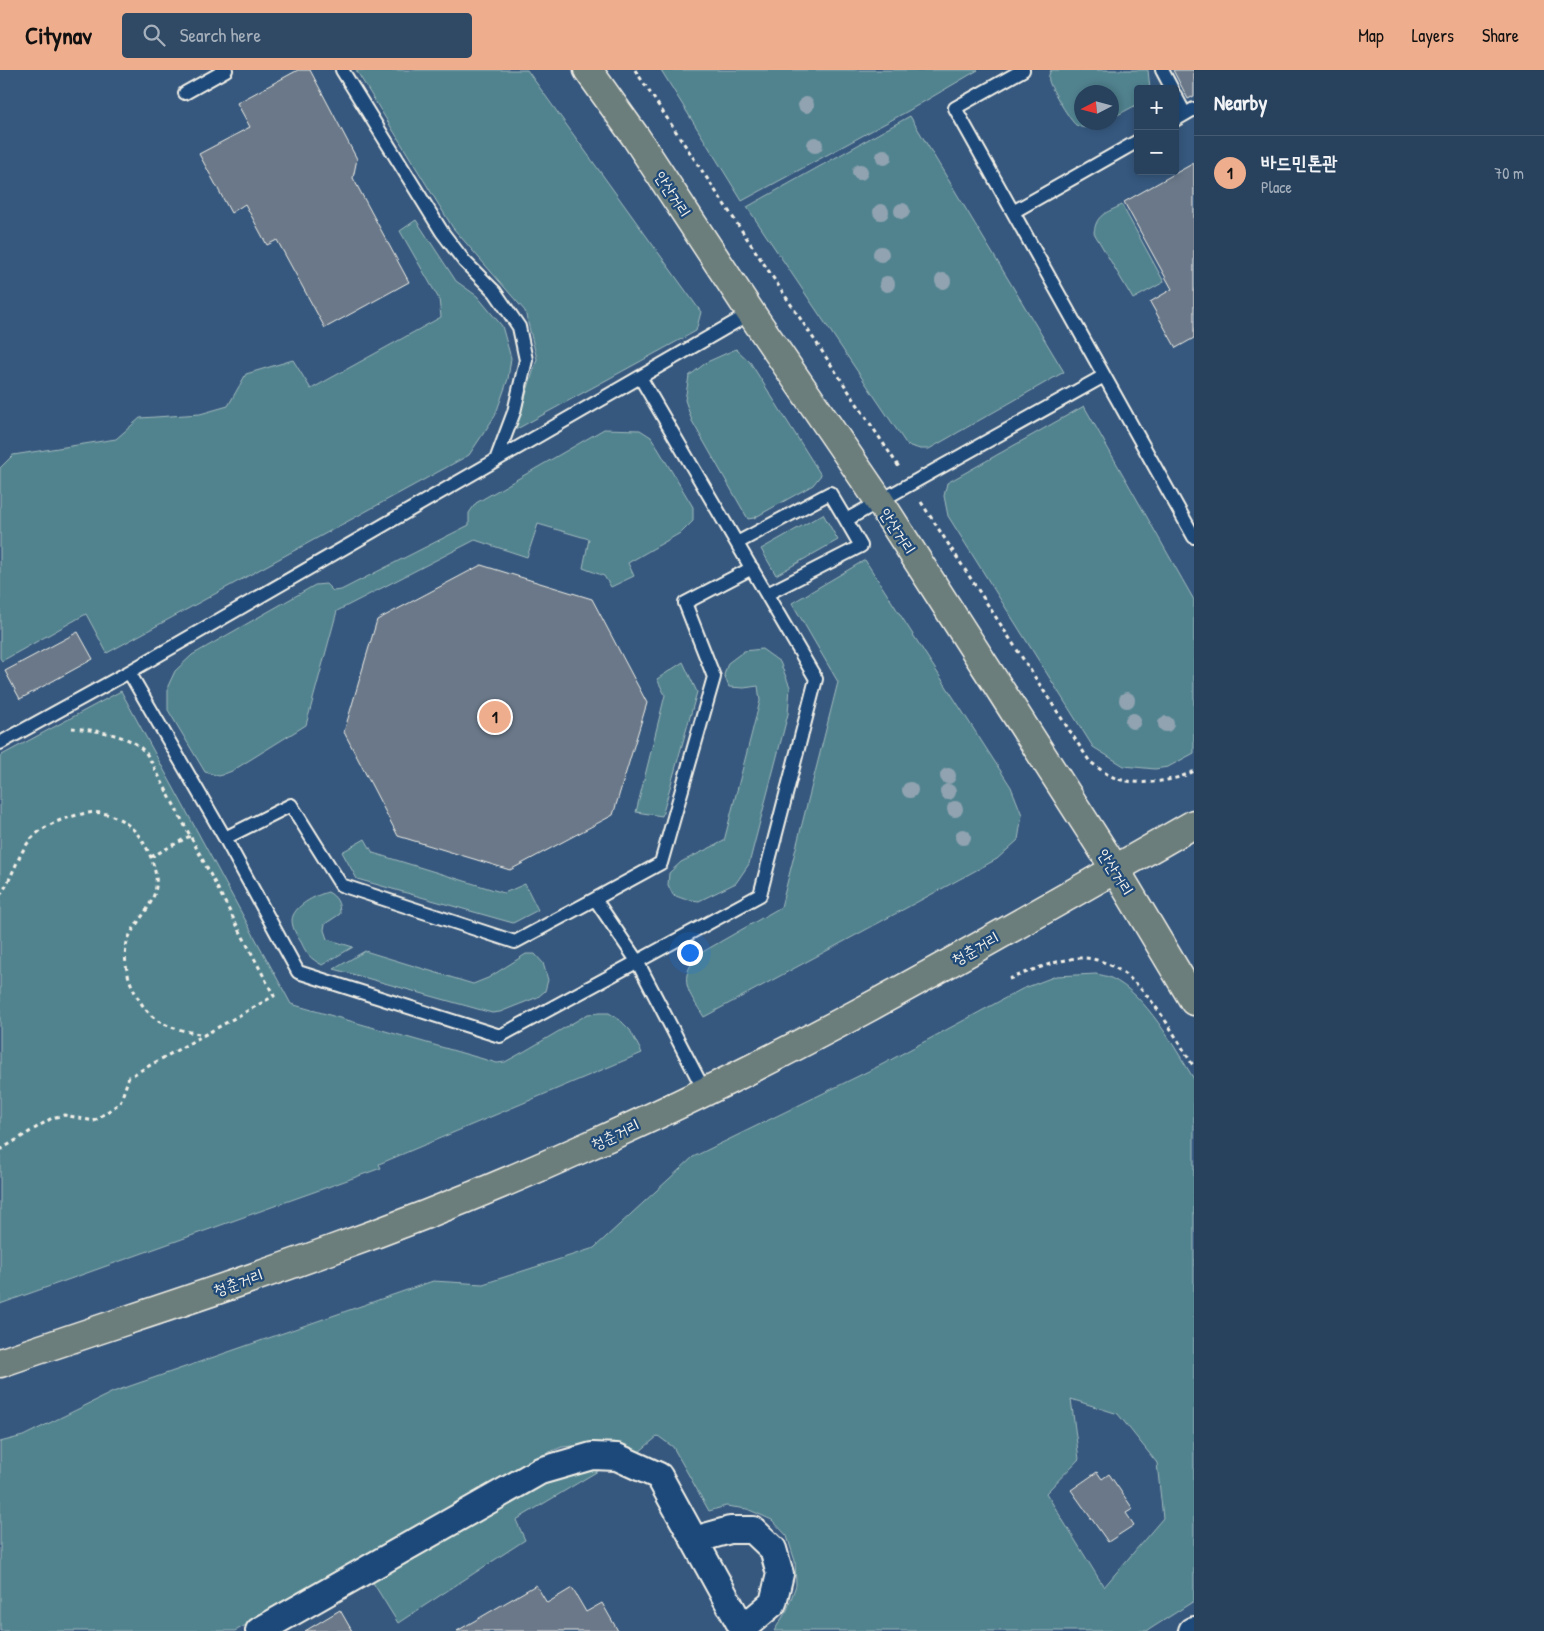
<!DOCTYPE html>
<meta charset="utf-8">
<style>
:root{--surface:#28425e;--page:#304964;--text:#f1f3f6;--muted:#a5b0bc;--line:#445b73;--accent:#eead8d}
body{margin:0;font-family:"Patrick Hand","Poor Story",sans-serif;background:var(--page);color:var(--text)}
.controls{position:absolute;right:15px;top:15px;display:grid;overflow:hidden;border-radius:5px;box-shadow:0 2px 8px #0003}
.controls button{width:45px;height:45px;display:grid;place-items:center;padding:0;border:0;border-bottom:1px solid var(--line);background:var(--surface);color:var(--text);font:25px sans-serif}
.compass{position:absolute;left:1074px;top:15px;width:45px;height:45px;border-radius:50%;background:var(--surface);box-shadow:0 2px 8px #0003;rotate:264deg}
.you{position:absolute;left:689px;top:882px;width:18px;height:18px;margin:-12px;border:4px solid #fff;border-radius:50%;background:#1a73e8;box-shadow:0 0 0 8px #1a73e833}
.badge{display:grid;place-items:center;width:32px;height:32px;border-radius:50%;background:var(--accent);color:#111;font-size:16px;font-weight:700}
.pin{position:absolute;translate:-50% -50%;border:2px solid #fff;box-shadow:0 1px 5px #0006}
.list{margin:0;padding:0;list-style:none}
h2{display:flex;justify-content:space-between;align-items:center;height:65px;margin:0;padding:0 20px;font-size:21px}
h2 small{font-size:16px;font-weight:400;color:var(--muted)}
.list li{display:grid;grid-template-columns:32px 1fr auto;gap:15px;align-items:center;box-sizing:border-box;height:75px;padding:0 20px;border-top:1px solid var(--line)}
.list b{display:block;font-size:19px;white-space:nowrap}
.list p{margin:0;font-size:16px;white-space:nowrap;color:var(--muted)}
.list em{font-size:16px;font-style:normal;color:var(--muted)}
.icon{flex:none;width:28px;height:28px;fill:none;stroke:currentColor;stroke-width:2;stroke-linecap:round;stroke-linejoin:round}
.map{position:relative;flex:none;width:1194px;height:1561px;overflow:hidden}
header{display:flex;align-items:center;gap:30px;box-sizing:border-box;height:70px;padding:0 25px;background:var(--accent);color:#111}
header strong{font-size:24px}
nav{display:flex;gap:28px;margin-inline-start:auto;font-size:18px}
.search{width:350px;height:45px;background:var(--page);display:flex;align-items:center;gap:12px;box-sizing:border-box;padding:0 18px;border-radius:5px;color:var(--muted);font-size:19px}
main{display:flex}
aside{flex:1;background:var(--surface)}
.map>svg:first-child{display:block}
.green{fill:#51838f;stroke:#a2babc;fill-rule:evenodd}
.building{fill:#6a7889;stroke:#f4f1e8}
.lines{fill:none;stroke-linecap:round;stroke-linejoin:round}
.service-casing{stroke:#f4f1e8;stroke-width:16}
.minor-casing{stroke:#f4f1e8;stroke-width:30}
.primary-casing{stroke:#f4f1e8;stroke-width:31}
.path{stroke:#f4f1e8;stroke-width:3;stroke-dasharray:4 4;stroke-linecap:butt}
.service{stroke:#1f4a7a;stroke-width:12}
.minor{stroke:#1f4a7a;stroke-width:26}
.primary{stroke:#6c7e7c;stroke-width:28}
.tree{fill:#91a3b1}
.labels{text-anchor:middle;stroke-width:4.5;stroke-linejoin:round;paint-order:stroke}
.street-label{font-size:16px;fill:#f4f1e8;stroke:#1f4a7a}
</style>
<header>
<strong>Citynav</strong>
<div class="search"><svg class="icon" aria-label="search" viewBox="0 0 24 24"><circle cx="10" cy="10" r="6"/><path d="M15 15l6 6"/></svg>Search here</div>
<nav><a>Map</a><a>Layers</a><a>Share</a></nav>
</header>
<main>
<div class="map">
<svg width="1194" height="1561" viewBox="0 0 1194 1561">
<rect width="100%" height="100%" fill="#36587e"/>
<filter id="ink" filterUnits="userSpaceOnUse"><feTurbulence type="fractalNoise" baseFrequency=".02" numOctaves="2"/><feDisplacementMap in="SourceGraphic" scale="10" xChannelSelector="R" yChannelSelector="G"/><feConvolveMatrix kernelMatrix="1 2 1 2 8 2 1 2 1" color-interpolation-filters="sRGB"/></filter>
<g filter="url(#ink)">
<path class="green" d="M 356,0 L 527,0 L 701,242 L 696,261 L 515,360 L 537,289 L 525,241 L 453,158 Z
M 661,0 L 978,0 L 908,41 L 742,131 Z
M 1051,0 L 1148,0 L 1150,19 L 1138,19 L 1138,34 L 1112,48 L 1112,22 L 1082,22 L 1082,52 L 1103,53 C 1094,57 1085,60 1076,55 C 1071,52 1051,19 1049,11 C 1048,7 1049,4 1051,0 Z
M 910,46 L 1064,302 L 929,379 L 920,379 L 907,375 L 747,137 Z
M 1122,135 L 1164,212 L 1133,229 L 1094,163 C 1096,144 1106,143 1122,135 Z
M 416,150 L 456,211 L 477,226 L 502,256 L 511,288 L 508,309 L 495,346 L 469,385 L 107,583 L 86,544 L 2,591 L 0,588 L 0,398 L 13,385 L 116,369 L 140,348 L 200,344 L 228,336 L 246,304 L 293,290 L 311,319 L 441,247 L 439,229 L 400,161 Z
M 736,279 L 750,292 L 821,405 L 813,415 L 754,448 L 748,449 L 692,351 L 685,330 L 689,306 L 707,292 Z
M 1084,336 L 1194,530 L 1194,683 L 1168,697 L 1155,699 L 1124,696 L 1093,677 L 948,446 L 944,426 L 947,413 Z
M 604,359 L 640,360 L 651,367 L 693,437 L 693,451 L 682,462 L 628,493 L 634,506 L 611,517 L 604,506 L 583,498 L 589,469 L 538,454 L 527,487 L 475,470 L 337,541 L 306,655 L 232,701 L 219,706 L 205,702 L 168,640 L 168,616 L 175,601 L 192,585 L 315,515 L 326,514 L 333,521 L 341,520 L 469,455 L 469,443 L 476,433 Z
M 823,444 L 838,470 L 776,505 L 761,479 Z
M 865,490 L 1011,717 L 1022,745 L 1018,770 L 997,789 L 704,947 C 689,923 676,909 699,884 L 781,837 L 838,612 L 792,533 Z
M 762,579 L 780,592 L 790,617 L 788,644 L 749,794 L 736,813 L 699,831 L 684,829 L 673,825 L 668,815 L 669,803 L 681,792 L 724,771 L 760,631 L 758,616 L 744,618 L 729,617 L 724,605 L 728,593 L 744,581 Z
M 683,592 L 697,622 L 662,746 L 636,742 L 665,625 L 657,609 Z
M 121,621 L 291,934 L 497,993 L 505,992 L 525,981 L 588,944 L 599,943 L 609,943 L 620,950 L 630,960 L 642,983 L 379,1094 L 381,1098 L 0,1234 L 0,686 Z
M 365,769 L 373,783 L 504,823 L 525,814 L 538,840 L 513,853 L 357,809 L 342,782 Z
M 328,822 C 337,827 340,833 340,844 L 325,854 L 324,860 L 327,869 L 353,877 L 322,895 C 310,888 307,885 301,872 C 297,866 292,858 292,850 C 293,836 316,825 328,822 Z
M 365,881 L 473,914 L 488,908 L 526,884 L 535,884 L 543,893 L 548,910 L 545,921 L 538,927 L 500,942 L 492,943 L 334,899 Z
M 1096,904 C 1101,905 1107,906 1111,908 C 1146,924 1174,977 1194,1009 L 1194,1531 L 1147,1561 L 774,1561 L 787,1540 L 796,1515 L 795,1491 L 787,1466 L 772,1450 L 747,1439 L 726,1436 L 709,1441 L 673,1377 L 658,1366 L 639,1382 L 614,1372 L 562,1377 L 528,1391 L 334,1507 L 235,1561 L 0,1561 L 0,1372 L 23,1366 L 113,1322 L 433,1211 L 483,1214 L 594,1178 L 693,1087 L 883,994 L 1022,919 L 1056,906 ZM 1071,1329 L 1118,1344 L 1157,1393 L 1163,1448 L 1104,1517 L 1046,1423 L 1079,1389 Z
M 608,1395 L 516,1450 L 525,1470 L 398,1553 L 372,1511 L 492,1442 L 555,1408 Z"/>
<path class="building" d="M 298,0 L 310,0 L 357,89 L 353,108 L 409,212 L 325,258 L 277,170 L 267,175 L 245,134 L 231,143 L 199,84 L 250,57 L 237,33 Z
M 1173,0 L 1194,0 L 1194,26 L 1188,29 Z
M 1194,93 L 1194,268 L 1176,278 L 1150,232 L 1172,219 L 1124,132 Z
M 481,495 L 592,529 L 647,633 L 613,745 L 510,800 L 398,766 L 344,662 L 377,550 Z
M 78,562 L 93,589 L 20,629 L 5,601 Z
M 1097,1402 L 1102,1409 L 1109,1404 L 1133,1439 L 1126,1443 L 1134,1455 L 1108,1472 L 1071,1420 Z
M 536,1515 L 547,1533 L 572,1518 L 586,1542 L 602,1533 L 618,1561 L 457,1561 Z
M 340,1540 L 352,1561 L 305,1561 Z"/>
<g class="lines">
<defs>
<path id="service" d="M 342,0 L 442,162 L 464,191 L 495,222 L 519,257 L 526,290 L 514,342 L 496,390
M 1023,0 L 955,38 L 1194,467
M 1162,0 L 1172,19
M 185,23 L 226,0
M 1175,25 L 1185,44
M 1175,50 L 1194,39
M 1013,142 L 1138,71
M 737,473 L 830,423 L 846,450
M 767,524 L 861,476 L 846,450 L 1104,306
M 129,602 L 225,768 L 298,902 L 500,966 L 760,825 L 816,609 L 640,307
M 0,673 L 129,602 L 751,243
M 225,768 L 291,735 L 341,815 L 515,872 L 595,829 L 637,891 L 705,1022
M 595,829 L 661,793 L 714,607 L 685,533 L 752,498"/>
<path id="minor" d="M 694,1470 L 730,1460 L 753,1460 L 773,1479 L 780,1504 L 773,1533 L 742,1559
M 259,1561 L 540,1401 L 592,1386 L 617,1387 L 659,1406 L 744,1561
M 1192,1561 L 1194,1560"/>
<path id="primary" d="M 588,0 L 635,66 L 751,243 L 880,432 L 1115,799 L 1194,931
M 0,1293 C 110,1255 222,1220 331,1180 C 418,1149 504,1114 588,1076 C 798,984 996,867 1194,754"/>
</defs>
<use href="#service" class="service-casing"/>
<use href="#minor" class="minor-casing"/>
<use href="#primary" class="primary-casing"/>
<path class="path" d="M 635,0 L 899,397
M 921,432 L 1090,692 C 1098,697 1105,704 1113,707 C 1135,717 1174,712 1194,701
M 151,787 L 190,766
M 0,825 C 13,808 17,785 31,769 C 40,759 54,752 67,748 C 77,745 90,741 101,743 C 132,747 152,778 156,807 C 159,830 140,846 130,865 C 116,891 136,938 160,952 C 173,959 190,962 204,965
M 1009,909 C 1031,901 1055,890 1079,888 C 1134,886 1169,957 1194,997
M 0,1080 L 52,1048 L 64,1045 L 94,1051 L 120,1033 L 129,1007 L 274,926 L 152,693 C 149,689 147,683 143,680 C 129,664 92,660 72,658"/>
<use href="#service" class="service"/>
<use href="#minor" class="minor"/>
<use href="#primary" class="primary"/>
</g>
<g class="tree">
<circle cx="806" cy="35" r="8"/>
<circle cx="815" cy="75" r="8"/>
<circle cx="884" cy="87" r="8"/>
<circle cx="860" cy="102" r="8"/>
<circle cx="902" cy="141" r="8"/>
<circle cx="881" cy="142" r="8"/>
<circle cx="881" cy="184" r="8"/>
<circle cx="943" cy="211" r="8"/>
<circle cx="887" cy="214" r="8"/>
<circle cx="1127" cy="630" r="8"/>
<circle cx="1133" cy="651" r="8"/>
<circle cx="1166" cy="654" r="8"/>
<circle cx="948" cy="706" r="8"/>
<circle cx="910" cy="720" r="8"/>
<circle cx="948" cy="722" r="8"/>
<circle cx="955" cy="739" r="8"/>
<circle cx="963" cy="767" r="8"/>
</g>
</g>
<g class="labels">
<g class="street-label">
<text transform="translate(673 124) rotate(57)" y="6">안산거리</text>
<text transform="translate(898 461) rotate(57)" y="6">안산거리</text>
<text transform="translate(1116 802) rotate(58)" y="6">안산거리</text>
<text transform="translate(975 878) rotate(-29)" y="6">청춘거리</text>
<text transform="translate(615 1064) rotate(-25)" y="6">청춘거리</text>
<text transform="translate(238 1212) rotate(-19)" y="6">청춘거리</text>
</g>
</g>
</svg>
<div class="controls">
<button>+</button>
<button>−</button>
</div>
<svg class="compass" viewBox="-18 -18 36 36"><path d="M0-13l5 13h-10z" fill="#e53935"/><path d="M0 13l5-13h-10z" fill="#a5b0bc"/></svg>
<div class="you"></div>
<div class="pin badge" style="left:495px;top:647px">1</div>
</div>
<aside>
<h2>Nearby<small></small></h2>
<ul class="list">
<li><span class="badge">1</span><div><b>바드민톤관</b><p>Place</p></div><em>70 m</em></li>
</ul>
</aside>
</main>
